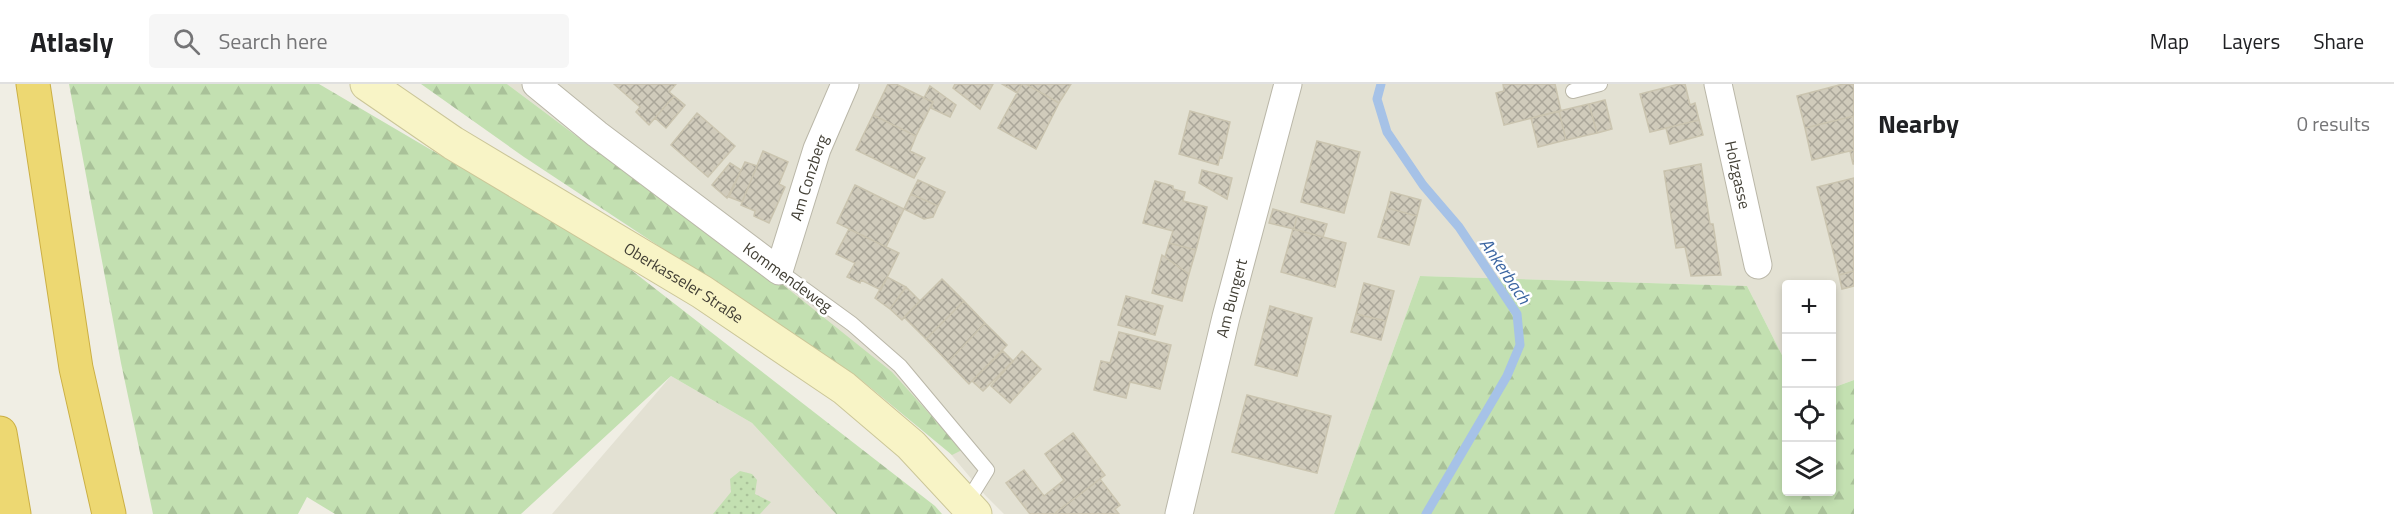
<!DOCTYPE html>
<meta charset="utf-8">
<style>
:root{--surface:#fff;--page:#f6f6f6;--text:#202124;--muted:#757577;--line:#e0e0e0}
body{margin:0;font-family:"Titillium Web",sans-serif;background:var(--page);color:var(--text)}
.controls{position:absolute;right:18px;bottom:18px;display:grid;overflow:hidden;border-radius:6px;box-shadow:0 3px 9px #0003}
.controls button{width:54px;height:54px;display:grid;place-items:center;padding:0;border:0;border-bottom:2px solid var(--line);background:var(--surface);color:var(--text);font:30px sans-serif}
.list{margin:0;padding:0;list-style:none}
h2{display:flex;justify-content:space-between;align-items:center;height:78px;margin:0;padding:0 24px;font-size:26px}
h2 small{font-size:20px;font-weight:400;color:var(--muted)}
.icon{flex:none;width:33px;height:33px;fill:none;stroke:currentColor;stroke-width:2;stroke-linecap:round;stroke-linejoin:round}
.map{position:relative;flex:none;width:1854px;height:430px;overflow:hidden}
header{display:flex;align-items:center;gap:36px;box-sizing:border-box;height:84px;padding:0 30px;background:var(--surface);border-bottom:2px solid var(--line)}
header strong{font-size:28px}
nav{display:flex;gap:33px;margin-inline-start:auto;font-size:21px}
.search{width:420px;height:54px;background:var(--page);display:flex;align-items:center;gap:15px;box-sizing:border-box;padding:0 21px;border-radius:6px;color:var(--muted);font-size:22px}
main{display:flex}
aside{flex:1;background:var(--surface)}
.map>svg:first-child{display:block}
.residential{fill:#e3e1d3}
.grass{fill:url(#grass-dots)}
.forest{fill:url(#forest-firs)}
.lines{fill:none;stroke-linecap:round;stroke-linejoin:round}
.stream{stroke:#a6c2e7;stroke-width:9}
.building{fill:url(#building-cross-hatch);stroke:#cac4af;stroke-width:1.5}
.lane-casing{stroke:#bab7a8;stroke-width:16}
.street-casing{stroke:#bab7a8;stroke-width:29}
.secondary-casing{stroke:#cbc698;stroke-width:35}
.highway-casing{stroke:#cbaf44;stroke-width:35}
.lane{stroke:#fff;stroke-width:14}
.street{stroke:#fff;stroke-width:27}
.secondary{stroke:#f8f4c6;stroke-width:33}
.highway{stroke:#edd872;stroke-width:33}
.labels{text-anchor:middle;stroke-width:5;stroke-linejoin:round;paint-order:stroke}
.street-label{font-size:16px;fill:#423f35;stroke:#fff}
.water-label{font-size:18px;font-style:italic;fill:#3b65a1;stroke:#fff}
</style>
<header>
<strong>Atlasly</strong>
<div class="search"><svg class="icon" aria-label="search" viewBox="0 0 24 24"><circle cx="10" cy="10" r="6"/><path d="M15 15l6 6"/></svg>Search here</div>
<nav><a>Map</a><a>Layers</a><a>Share</a></nav>
</header>
<main>
<div class="map">
<svg width="1854" height="430" viewBox="0 0 1854 430">
<defs>
<pattern id="grass-dots" width="8" height="8" patternUnits="userSpaceOnUse" patternTransform="scale(1.5)"><rect width="8" height="8" fill="#c3e0b1"/><path d="M2 2h.1M6 6h.1" fill="none" stroke="#a9c199" stroke-width="1.8" stroke-linecap="round"/></pattern>
<pattern id="forest-firs" width="22" height="20" patternUnits="userSpaceOnUse" patternTransform="scale(1.5)"><rect width="22" height="20" fill="#c3e0b1"/><path d="M5 1l3.5 6h-7zM16 11l3.5 6h-7z" fill="#a9c199"/></pattern>
<pattern id="building-cross-hatch" width="8" height="8" patternUnits="userSpaceOnUse" patternTransform="scale(1.5)"><rect width="8" height="8" fill="#d0cbbb"/><path d="M0 0l8 8M0 8l8-8" fill="none" stroke="#aaa699"/></pattern>
</defs>
<rect width="100%" height="100%" fill="#f0eee4"/>
<path class="residential" d="M 507,0 L 1854,0 L 1854,296 L 1832,304 L 1832,201 L 1786,201 L 1786,279 L 1747,202 L 1420,192 L 1334,430 L 1004,430 L 985,411 L 917,330 L 678,128 Z
M 671,292 L 752,339 L 836,430 L 552,430 Z"/>
<path class="grass" d="M 740,387 L 752,390 L 757,396 L 755,410 L 771,418 L 760,430 L 713,430 L 731,408 L 730,395 Z"/>
<path class="forest" d="M 69,0 L 319,0 L 617,175 L 935,422 L 942,430 L 836,430 L 752,339 L 671,292 L 521,430 L 335,430 L 307,413 L 298,430 L 153,430 L 121,279 Z
M 421,0 L 507,0 L 678,128 L 777,196 L 892,288 L 962,366 L 952,371 L 860,295 L 524,73 Z
M 1420,192 L 1747,202 L 1786,279 L 1786,408 L 1832,408 L 1832,304 L 1854,296 L 1854,430 L 1334,430 Z"/>
<g class="lines">
<path class="stream" d="M 1381,0 L 1377,15 L 1387,48 L 1423,101 L 1459,143 L 1517,230 L 1520,261 L 1507,292 L 1426,430"/>
</g>
<path class="building" d="M 614,0 L 676,0 L 669,8 L 674,12 L 649,41 L 636,28 L 640,23 Z
M 888,0 L 896,0 L 933,18 L 916,52 L 873,31 Z
M 955,0 L 993,0 L 980,25 L 953,4 Z
M 1002,0 L 1022,0 L 1017,9 Z
M 1022,0 L 1026,0 L 1059,19 L 1036,65 L 998,44 Z
M 1026,0 L 1071,0 L 1059,19 Z
M 1503,0 L 1555,0 L 1561,27 L 1504,41 L 1496,9 L 1504,7 Z
M 1679,0 L 1685,0 L 1690,21 L 1695,19 L 1699,36 L 1650,48 L 1640,10 Z
M 1843,0 L 1854,0 L 1854,32 L 1805,44 L 1797,12 Z
M 930,2 L 956,21 L 950,33 L 931,24 L 933,18 L 924,14 Z
M 674,12 L 685,21 L 666,44 L 655,34 Z
M 1605,16 L 1612,45 L 1597,49 L 1589,20 Z
M 1589,20 L 1597,49 L 1566,56 L 1559,27 Z
M 1190,27 L 1230,38 L 1222,74 L 1220,73 L 1218,81 L 1179,70 Z
M 1559,27 L 1566,56 L 1538,63 L 1531,34 Z
M 697,29 L 735,62 L 708,93 L 671,61 Z
M 873,31 L 916,52 L 910,67 L 925,74 L 914,94 L 856,66 Z
M 1854,32 L 1854,66 L 1812,76 L 1805,44 Z
M 1699,36 L 1703,51 L 1670,60 L 1666,44 Z
M 1317,57 L 1360,68 L 1344,129 L 1301,118 Z
M 1854,66 L 1854,80 L 1853,80 L 1850,67 Z
M 763,67 L 788,78 L 779,100 L 785,103 L 769,139 L 754,132 L 755,127 L 741,121 Z
M 745,78 L 757,82 L 742,118 L 729,113 Z
M 730,79 L 741,86 L 727,114 L 712,101 Z
M 1701,80 L 1710,140 L 1713,140 L 1721,191 L 1691,192 L 1685,163 L 1676,164 L 1664,87 Z
M 1202,86 L 1232,94 L 1227,115 L 1199,99 Z
M 1854,94 L 1854,187 L 1839,191 L 1817,103 Z
M 918,96 L 945,108 L 938,122 L 911,110 Z
M 1155,97 L 1173,102 L 1173,105 L 1185,108 L 1183,117 L 1207,123 L 1196,166 L 1169,159 L 1173,147 L 1143,139 Z
M 855,101 L 904,125 L 886,163 L 837,139 Z
M 1391,108 L 1421,116 L 1417,132 L 1387,124 Z
M 911,110 L 938,122 L 933,133 L 924,135 L 904,125 Z
M 1387,124 L 1417,132 L 1409,161 L 1378,153 Z
M 1273,125 L 1297,132 L 1294,145 L 1269,139 Z
M 1297,132 L 1327,140 L 1323,153 L 1294,145 Z
M 849,145 L 899,169 L 881,206 L 861,196 L 860,199 L 847,193 L 855,179 L 836,170 Z
M 1293,145 L 1346,159 L 1335,203 L 1281,188 Z
M 1169,159 L 1196,166 L 1189,190 L 1165,173 Z
M 1162,171 L 1189,190 L 1182,217 L 1152,209 Z
M 1854,187 L 1854,202 L 1842,205 L 1839,191 Z
M 887,193 L 906,203 L 890,225 L 875,214 Z
M 942,195 L 964,217 L 926,255 L 904,233 Z
M 1364,199 L 1394,207 L 1386,237 L 1356,230 Z
M 906,203 L 920,217 L 902,236 L 890,225 Z
M 1126,212 L 1163,222 L 1155,251 L 1118,241 Z
M 964,217 L 985,239 L 948,278 L 926,255 Z
M 1270,222 L 1312,234 L 1297,292 L 1255,281 Z
M 1356,230 L 1386,237 L 1381,256 L 1351,248 Z
M 985,239 L 1007,261 L 969,300 L 948,278 Z
M 1119,248 L 1171,261 L 1160,305 L 1130,298 L 1126,314 L 1094,306 L 1101,277 L 1110,279 Z
M 1003,267 L 1013,277 L 983,307 L 972,297 Z
M 1022,267 L 1041,285 L 1010,319 L 991,302 Z
M 1247,311 L 1331,332 L 1317,389 L 1232,368 Z
M 1073,349 L 1105,391 L 1054,430 L 1030,430 L 1006,399 L 1024,386 L 1044,412 L 1064,396 L 1045,370 Z
M 1100,395 L 1120,421 L 1115,425 L 1119,430 L 1054,430 Z"/>
<g class="lines">
<defs>
<path id="lane" d="M 1573,7 L 1600,0
M 779,187 L 852,240 L 900,282 L 987,386 L 966,420"/>
<g id="street">
<path id="s1" d="M 536,0 L 597,50 L 779,187 L 817,65 L 845,0"/>
<path id="s2" d="M 1718,0 L 1758,181"/>
<path id="s3" d="M 1179,430 L 1226,233 L 1288,0"/>
</g>
<g id="secondary">
<path id="s4" d="M 367,0 L 453,59 L 702,208 L 844,304 L 911,361 L 975,430"/>
</g>
<path id="highway" d="M 33,0 L 76,284 L 109,430
M 0,349 L 14,430"/>
</defs>
<use href="#lane" class="lane-casing"/>
<use href="#street" class="street-casing"/>
<use href="#secondary" class="secondary-casing"/>
<use href="#highway" class="highway-casing"/>
<use href="#lane" class="lane"/>
<use href="#street" class="street"/>
<use href="#secondary" class="secondary"/>
<use href="#highway" class="highway"/>
</g>
<g class="labels">
<g class="street-label">
<text dy="6" stroke="none"><textPath href="#s2" startOffset="93">Holzgasse</textPath></text>
<text dy="6" stroke="none"><textPath href="#s1" startOffset="405">Am Conzberg</textPath></text>
<text transform="translate(788 193) rotate(36)" y="6">Kommendeweg</text>
<text dy="6" stroke="none"><textPath href="#s4" startOffset="374">Oberkasseler Straße</textPath></text>
<text dy="6" stroke="none"><textPath href="#s3" startOffset="222">Am Bungert</textPath></text>
</g>
<g class="water-label">
<text transform="translate(1505 187) rotate(56)" y="6">Ankerbach</text>
</g>
</g>
</svg>
<div class="controls">
<button>+</button>
<button>−</button>
<button><svg class="icon" aria-label="locate" viewBox="0 0 24 24"><circle cx="12" cy="12" r="6"/><path d="M12 2v4M12 18v4M2 12h4M18 12h4"/></svg></button>
<button><svg class="icon" aria-label="layers" viewBox="0 0 24 24"><path d="M12 4l9 5-9 5-9-5zM3 14l9 5 9-5"/></svg></button>
</div>
</div>
<aside>
<h2>Nearby<small>0 results</small></h2>
<ul class="list">
</ul>
</aside>
</main>
